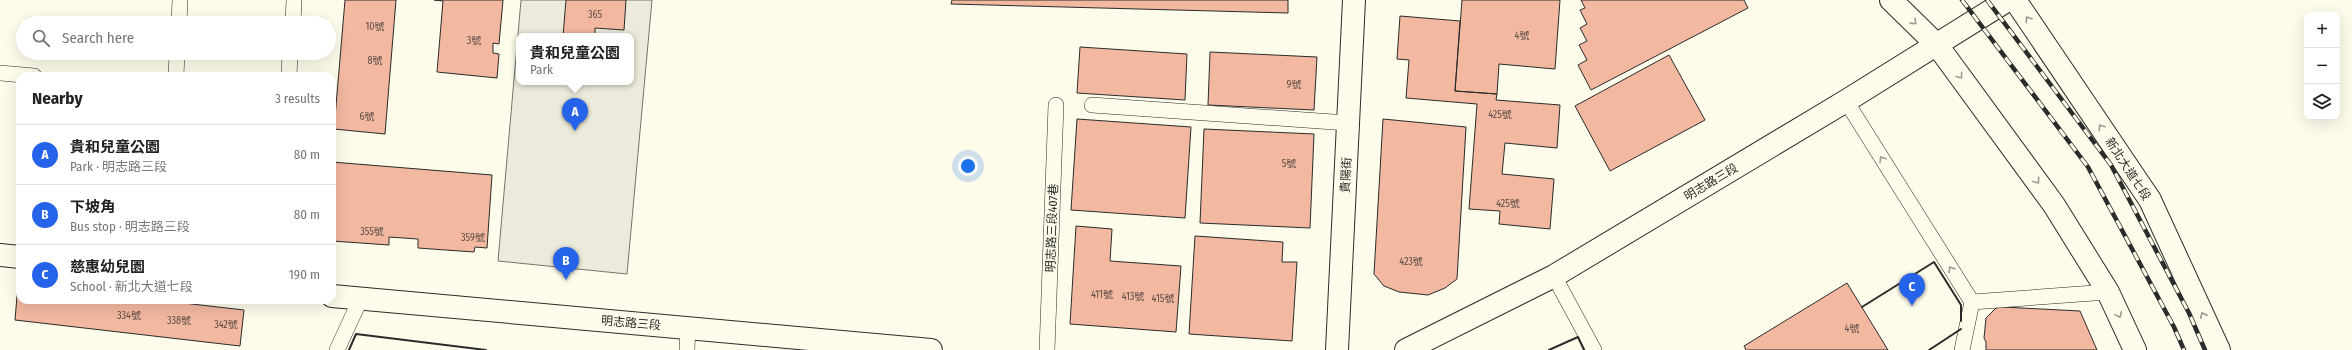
<!DOCTYPE html>
<meta charset="utf-8">
<style>
:root{--surface:#fff;--page:#f2f2f2;--text:#222;--muted:#767676;--line:#e0e0e0;--accent:#2563eb}
body{margin:0;font-family:"Fira Sans Condensed","Noto Sans TC",sans-serif;background:var(--page);color:var(--text)}
.controls{position:absolute;right:12px;top:12px;display:grid;overflow:hidden;border-radius:8px;box-shadow:0 4px 16px #0002}
.controls button{width:36px;height:36px;display:grid;place-items:center;padding:0;border:0;border-bottom:1px solid var(--line);background:var(--surface);color:var(--text);font:20px sans-serif}
.you{position:absolute;left:968px;top:166px;width:14px;height:14px;margin:-10px;border:3px solid #fff;border-radius:50%;background:#1a73e8;box-shadow:0 0 0 6px #1a73e833}
.badge{display:grid;place-items:center;width:26px;height:26px;border-radius:50%;background:var(--accent);color:#fff;font-size:13px;font-weight:700}
.pin{position:absolute;translate:-50% -33px;filter:drop-shadow(0 1px 2px #0008)}
.pin::after{content:'';position:absolute;top:21px;width:14px;height:12px;background:inherit;clip-path:polygon(0 0,100% 0,50% 100%)}
.popup{position:absolute;left:516px;top:33px;width:118px;height:52px;box-sizing:border-box;display:grid;place-content:center;border-radius:8px;background:var(--surface);filter:drop-shadow(0 1px 3px #0005);font-size:13px;white-space:nowrap;color:var(--muted)}
.popup b{font-size:15px;color:var(--text)}
.popup::after{content:'';position:absolute;left:50%;top:100%;margin-left:-8px;border:8px solid transparent;border-top-color:var(--surface)}
.list{margin:0;padding:0;list-style:none}
h2{display:flex;justify-content:space-between;align-items:center;height:52px;margin:0;padding:0 16px;font-size:17px}
h2 small{font-size:13px;font-weight:400;color:var(--muted)}
.list li{display:grid;grid-template-columns:26px 1fr auto;gap:12px;align-items:center;box-sizing:border-box;height:60px;padding:0 16px;border-top:1px solid var(--line)}
.list b{display:block;font-size:15px;white-space:nowrap}
.list p{margin:0;font-size:13px;white-space:nowrap;color:var(--muted)}
.list em{font-size:13px;font-style:normal;color:var(--muted)}
.icon{flex:none;width:22px;height:22px;fill:none;stroke:currentColor;stroke-width:2;stroke-linecap:round;stroke-linejoin:round}
.map{position:relative;flex:none;width:2352px;height:350px;overflow:hidden}
.search{position:absolute;background:var(--surface);box-shadow:0 4px 16px #0002;left:16px;top:16px;width:320px;height:44px;display:flex;align-items:center;gap:10px;box-sizing:border-box;padding:0 14px;border-radius:22px;color:var(--muted);font-size:15px}
.panel{position:absolute;background:var(--surface);box-shadow:0 4px 16px #0002;left:16px;top:72px;width:320px;height:232px;border-radius:12px}
.map>svg:first-child{display:block}
.green{fill:#ecebdb;stroke:#74746e;fill-rule:evenodd}
.building{fill:#f2b8a0;stroke:#2b2b2b}
.lines{fill:none;stroke-linecap:round;stroke-linejoin:round}
.lane-casing{stroke:#2b2b2b;stroke-width:16}
.street-casing{stroke:#2b2b2b;stroke-width:24}
.secondary-casing{stroke:#2b2b2b;stroke-width:24}
.primary-casing{stroke:#2b2b2b;stroke-width:24}
.lane{stroke:#fdfbea;stroke-width:15}
.street{stroke:#fdfbea;stroke-width:22}
.secondary{stroke:#fdfbea;stroke-width:22}
.primary{stroke:#fdfbea;stroke-width:22}
.rail-casing{stroke:#2b2b2b;stroke-width:4.5}
.rail{stroke:#fdfbea;stroke-width:3;stroke-dasharray:9;stroke-linecap:butt}
.wall{stroke:#2b2b2b;stroke-width:2}
.oneway{stroke:#9e9d94}
.labels{text-anchor:middle;stroke-width:3;stroke-linejoin:round;paint-order:stroke}
.number-label{font-size:10px;fill:#5d4e48}
.street-label{font-size:12px;fill:#2b2b2b;stroke:#fdfbea}
</style>
<div class="map">
<svg width="2352" height="350" viewBox="0 0 2352 350">
<rect width="100%" height="100%" fill="#fdfbea"/>
<path class="green" d="M 521,0 L 652,0 L 627,274 L 498,261 ZM 519,36 L 631,36 L 631,82 L 519,82 Z"/>
<path class="building" d="M 345,0 L 396,0 L 385,134 L 334,129 Z
M 434,0 L 503,0 L 499,44 L 493,43 L 493,53 L 499,54 L 497,78 L 437,72 L 443,1 Z
M 566,0 L 626,0 L 624,30 L 595,28 L 595,36 L 563,36 Z
M 952,0 L 1288,0 L 1288,13 L 951,4 Z
M 1462,0 L 1560,0 L 1555,69 L 1499,64 L 1497,94 L 1455,91 Z
M 1581,0 L 1744,0 L 1748,8 L 1591,90 L 1578,65 L 1587,60 L 1579,45 L 1587,41 L 1580,28 L 1587,24 L 1580,10 L 1585,8 Z
M 1400,16 L 1460,21 L 1455,91 L 1497,94 L 1496,100 L 1560,105 L 1557,148 L 1505,143 L 1502,174 L 1554,179 L 1550,229 L 1499,224 L 1500,211 L 1469,209 L 1477,104 L 1406,98 L 1409,60 L 1397,59 Z
M 1080,47 L 1187,54 L 1185,100 L 1077,93 Z
M 1210,52 L 1317,57 L 1314,110 L 1208,105 Z
M 1669,55 L 1705,120 L 1610,171 L 1575,106 Z
M 1077,119 L 1191,127 L 1185,218 L 1071,210 Z
M 1383,119 L 1466,127 L 1457,279 L 1445,288 L 1428,295 L 1399,292 L 1384,286 L 1374,274 Z
M 1204,129 L 1314,134 L 1310,228 L 1200,223 Z
M 332,162 L 492,175 L 487,248 L 475,247 L 474,252 L 418,248 L 418,239 L 389,237 L 389,245 L 332,241 Z
M 1076,226 L 1112,229 L 1110,261 L 1181,266 L 1176,332 L 1070,324 Z
M 1195,236 L 1283,242 L 1282,262 L 1297,262 L 1292,341 L 1189,334 Z
M 1847,283 L 1888,350 L 1746,350 L 1744,346 Z
M 18,284 L 20,300 L 157,300 L 244,310 L 240,346 L 15,320 Z
M 2002,307 L 2080,311 L 2097,350 L 1986,350 L 1986,342 L 1984,338 L 1986,318 L 1996,308 Z"/>
<g class="lines">
<defs>
<path id="lane" d="M 179,23 L 180,0
M 293,23 L 294,0
M 0,73 L 34,76
M 176,76 L 177,53
M 289,76 L 290,53
M 1846,101 L 1972,302 L 1962,350
M 1092,105 L 1348,123
M 1554,276 L 1594,350
M 1972,302 L 2108,292
M 337,350 L 360,300
M 687,350 L 688,327
M 1047,350 L 1056,105"/>
<path id="street" d="M 1337,350 L 1354,0"/>
<path id="secondary" d="M 0,255 L 20,257
M 332,296 L 931,350
M 1406,350 L 1554,276 L 1846,101 L 2008,0"/>
<path id="primary" d="M 1891,0 L 1937,45 L 2054,205 L 2108,292 L 2135,350
M 2015,0 L 2150,200 L 2219,350"/>
</defs>
<use href="#lane" class="lane-casing"/>
<use href="#street" class="street-casing"/>
<use href="#secondary" class="secondary-casing"/>
<use href="#primary" class="primary-casing"/>
<use href="#lane" class="lane"/>
<use href="#street" class="street"/>
<use href="#secondary" class="secondary"/>
<use href="#primary" class="primary"/>
<defs>
<path id="rail" d="M 1962,0 L 2088,167 L 2174,327 L 2184,350
M 1987,0 L 2111,165 L 2189,313 L 2205,350"/>
</defs>
<use href="#rail" class="rail-casing"/>
<use href="#rail" class="rail"/>
<path class="wall" d="M 1862,307 L 1934,262 L 1961,305 L 1961,321
M 349,350 L 356,334 L 486,350
M 1549,350 L 1578,337 L 1584,350
M 1929,350 L 1961,329"/>
</g>
<defs><path id="oneway-chevron" d="M-2-3.5L2.5 0L-2 3.5" fill="none" stroke-width="1.6" stroke-linecap="round" stroke-linejoin="round"/></defs>
<g class="oneway">
<use href="#oneway-chevron" transform="translate(2028 19) rotate(-124)"/>
<use href="#oneway-chevron" transform="translate(1914 22) rotate(44)"/>
<use href="#oneway-chevron" transform="translate(1960 76) rotate(54)"/>
<use href="#oneway-chevron" transform="translate(2101 127) rotate(-124)"/>
<use href="#oneway-chevron" transform="translate(1882 159) rotate(-122)"/>
<use href="#oneway-chevron" transform="translate(2037 181) rotate(54)"/>
<use href="#oneway-chevron" transform="translate(1951 269) rotate(-122)"/>
<use href="#oneway-chevron" transform="translate(2119 315) rotate(66)"/>
<use href="#oneway-chevron" transform="translate(2203 315) rotate(-115)"/>
</g>
<g class="labels">
<g class="number-label">
<text x="595" y="18">365</text>
<text x="375" y="30">10號</text>
<text x="1522" y="39">4號</text>
<text x="474" y="44">3號</text>
<text x="375" y="64">8號</text>
<text x="1294" y="88">9號</text>
<text x="1500" y="118">425號</text>
<text x="367" y="120">6號</text>
<text x="1289" y="167">5號</text>
<text x="1508" y="207">425號</text>
<text x="372" y="235">355號</text>
<text x="473" y="241">359號</text>
<text x="1411" y="265">423號</text>
<text x="1102" y="298">411號</text>
<text x="1133" y="300">413號</text>
<text x="1163" y="302">415號</text>
<text x="129" y="319">334號</text>
<text x="179" y="324">338號</text>
<text x="226" y="328">342號</text>
<text x="1852" y="332">4號</text>
</g>
<g class="street-label">
<text transform="translate(2128 169) rotate(57)" y="4">新北大道七段</text>
<text transform="translate(1346 175) rotate(-87)" y="4">貴陽街</text>
<text transform="translate(1711 182) rotate(-31)" y="4">明志路三段</text>
<text transform="translate(1052 228) rotate(-88)" y="4">明志路三段407巷</text>
<text transform="translate(631 323) rotate(5)" y="4">明志路三段</text>
</g>
</g>
</svg>
<div class="controls">
<button>+</button>
<button>−</button>
<button><svg class="icon" aria-label="layers" viewBox="0 0 24 24"><path d="M12 4l9 5-9 5-9-5zM3 14l9 5 9-5"/></svg></button>
</div>
<div class="you"></div>
<div class="pin badge" style="left:575px;top:131px">A</div>
<div class="popup"><b>貴和兒童公園</b>Park</div>
<div class="pin badge" style="left:566px;top:280px">B</div>
<div class="pin badge" style="left:1912px;top:306px">C</div>
<div class="search"><svg class="icon" aria-label="search" viewBox="0 0 24 24"><circle cx="10" cy="10" r="6"/><path d="M15 15l6 6"/></svg>Search here</div>
<section class="panel">
<h2>Nearby<small>3 results</small></h2>
<ul class="list">
<li><span class="badge">A</span><div><b>貴和兒童公園</b><p>Park · 明志路三段</p></div><em>80 m</em></li>
<li><span class="badge">B</span><div><b>下坡角</b><p>Bus stop · 明志路三段</p></div><em>80 m</em></li>
<li><span class="badge">C</span><div><b>慈惠幼兒園</b><p>School · 新北大道七段</p></div><em>190 m</em></li>
</ul>
</section>
</div>
